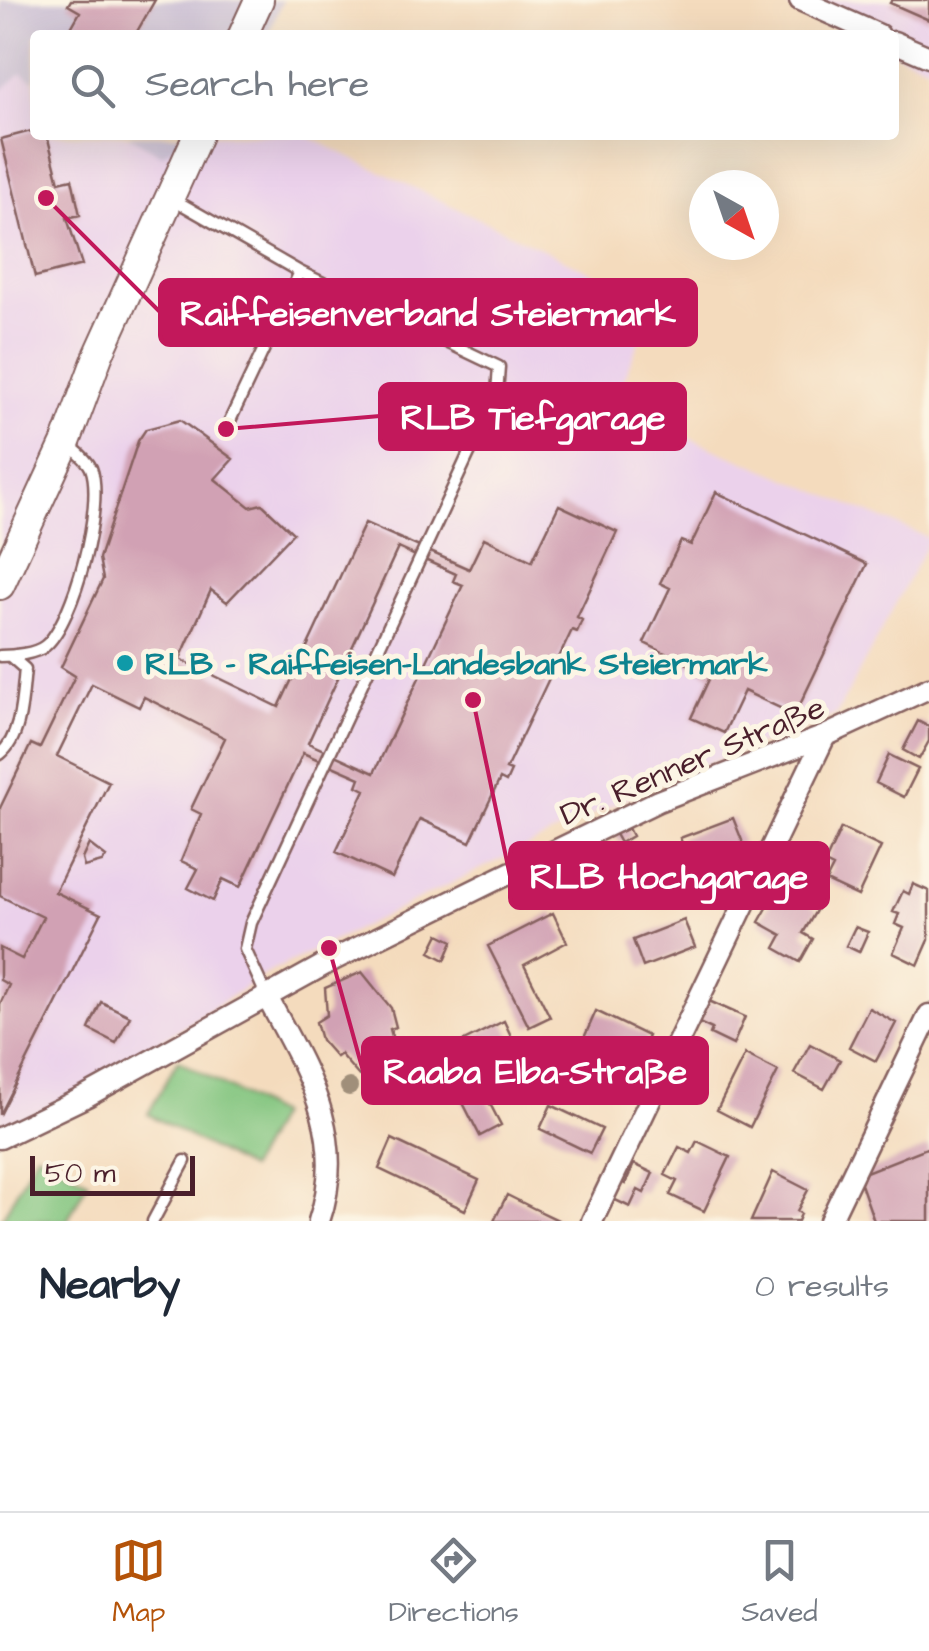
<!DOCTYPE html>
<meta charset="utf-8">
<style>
:root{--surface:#fff;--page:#f6f6f7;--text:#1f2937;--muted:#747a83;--line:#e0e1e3;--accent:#b45309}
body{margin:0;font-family:"Architects Daughter",sans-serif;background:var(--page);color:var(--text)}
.compass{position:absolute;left:689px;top:170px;width:90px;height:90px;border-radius:50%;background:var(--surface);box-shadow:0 10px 40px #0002;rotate:140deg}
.scale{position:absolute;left:30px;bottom:25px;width:165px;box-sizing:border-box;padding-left:10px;border:5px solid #4a1f2b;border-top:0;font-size:28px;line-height:35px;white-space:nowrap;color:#4a1f2b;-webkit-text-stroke:8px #fcf5e5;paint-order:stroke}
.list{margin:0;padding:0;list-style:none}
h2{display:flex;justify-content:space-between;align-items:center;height:130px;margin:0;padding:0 40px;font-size:42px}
h2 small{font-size:32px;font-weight:400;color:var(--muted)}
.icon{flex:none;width:55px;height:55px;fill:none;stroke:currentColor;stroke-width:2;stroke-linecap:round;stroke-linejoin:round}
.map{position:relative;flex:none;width:929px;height:1221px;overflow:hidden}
.search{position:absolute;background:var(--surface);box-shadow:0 10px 40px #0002;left:30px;right:30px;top:30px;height:110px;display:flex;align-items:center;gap:25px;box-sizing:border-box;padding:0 35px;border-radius:10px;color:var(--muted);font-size:38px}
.sheet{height:290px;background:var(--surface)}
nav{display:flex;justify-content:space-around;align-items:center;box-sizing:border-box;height:140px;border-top:2px solid var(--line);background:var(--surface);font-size:28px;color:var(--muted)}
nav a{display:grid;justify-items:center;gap:5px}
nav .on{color:var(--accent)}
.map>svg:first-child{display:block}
.built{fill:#ebd1eb}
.industrial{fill:#cbbfd5}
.green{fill:#82c57f;stroke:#667255;stroke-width:2.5}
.building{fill:#d1a1b4;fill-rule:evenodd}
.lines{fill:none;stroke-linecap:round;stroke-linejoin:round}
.lane-casing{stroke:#86615e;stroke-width:15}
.street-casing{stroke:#86615e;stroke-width:25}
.secondary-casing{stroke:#86615e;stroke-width:32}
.lane{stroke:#fff;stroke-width:10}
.street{stroke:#fff;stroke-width:20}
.secondary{stroke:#fff;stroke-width:28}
.tree{fill:#a08f7a}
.culture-dot{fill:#0f9aa8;stroke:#fcf5e5;stroke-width:4}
.labels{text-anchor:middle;stroke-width:10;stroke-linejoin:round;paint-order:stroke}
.culture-label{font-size:32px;font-weight:bold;fill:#0d838f;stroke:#fcf5e5;text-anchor:start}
.street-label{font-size:32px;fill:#4a1f2b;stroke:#fcf5e5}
.leader{fill:none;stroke:#c2185b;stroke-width:4}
.callout-dot{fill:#c2185b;stroke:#fcf5e5;stroke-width:4}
.callout{fill:#c2185b;stroke:#c2185b;stroke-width:4}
.callout-label{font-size:35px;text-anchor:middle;font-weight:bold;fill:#fff}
</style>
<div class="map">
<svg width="929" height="1221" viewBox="0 0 929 1221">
<rect width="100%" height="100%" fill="#fcf5e5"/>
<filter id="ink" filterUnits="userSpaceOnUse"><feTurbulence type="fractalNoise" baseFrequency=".01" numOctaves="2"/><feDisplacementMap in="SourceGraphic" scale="20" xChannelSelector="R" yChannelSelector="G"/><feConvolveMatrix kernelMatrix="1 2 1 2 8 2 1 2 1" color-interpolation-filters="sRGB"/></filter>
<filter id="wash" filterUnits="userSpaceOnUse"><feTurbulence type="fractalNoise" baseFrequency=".0048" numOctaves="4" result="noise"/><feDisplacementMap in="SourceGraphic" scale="40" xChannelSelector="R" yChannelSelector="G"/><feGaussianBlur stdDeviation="2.25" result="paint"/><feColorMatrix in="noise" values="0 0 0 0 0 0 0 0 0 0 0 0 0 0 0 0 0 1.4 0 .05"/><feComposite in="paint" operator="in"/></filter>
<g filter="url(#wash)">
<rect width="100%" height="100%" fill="#f4dbbd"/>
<path class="built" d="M 772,0 L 929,0 L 929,67 L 894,52 L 894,35 L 853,35 Z
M 21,72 L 35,81 L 35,135 L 128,135 L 161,154 L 190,135 L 304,135 L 655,303 L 612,406 L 929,538 L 929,541 L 836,715 L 657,783 L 267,973 L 78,1094 L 0,1129 L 0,92 Z"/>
<path class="industrial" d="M 0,0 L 283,0 L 268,35 L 35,35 L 35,81 L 21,73 L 0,92 Z
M 128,135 L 190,135 L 162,155 Z"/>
<path class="green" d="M 178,1060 L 278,1115 L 249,1169 L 148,1114 Z
M 37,1153 L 88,1181 L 67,1221 L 1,1221 Z"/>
<g id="blocks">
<path class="building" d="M 71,0 L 155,0 L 135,35 L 67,35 L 80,12 L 68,5 Z
M 892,0 L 929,0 L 929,20 L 890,3 Z
M 35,130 L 35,135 L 47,135 L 59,182 L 72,179 L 80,215 L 67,218 L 82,265 L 35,277 L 1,139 Z
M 180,420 L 233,459 L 215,479 L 250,507 L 262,504 L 293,533 L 227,602 L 211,590 L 180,659 L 279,707 L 365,523 L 469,569 L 484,538 L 532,561 L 559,505 L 617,532 L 577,617 L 582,620 L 579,627 L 577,632 L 572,630 L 506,769 L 511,771 L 506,782 L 500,779 L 470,842 L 420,819 L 392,878 L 336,852 L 365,790 L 357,786 L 360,778 L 303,753 L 240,887 L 223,879 L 213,901 L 188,888 L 198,869 L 181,861 L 201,814 L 191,809 L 225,738 L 144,697 L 139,707 L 92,684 L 57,756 L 109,782 L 55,892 L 101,914 L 0,1115 L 0,1004 L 9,985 L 0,980 L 0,948 L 22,959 L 43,917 L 0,896 L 0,808 L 31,744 L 40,748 L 75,676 L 61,667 L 103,579 L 99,558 L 138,441 L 146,429 ZM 398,548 L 456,574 L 453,581 L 463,585 L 374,773 L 308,743 Z
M 716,492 L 867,564 L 795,715 L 744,691 L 724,733 L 691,718 L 711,675 L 644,643 L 670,588 L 660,583 L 681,541 L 691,545 Z
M 918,721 L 929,727 L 929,741 L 919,759 L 903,750 Z
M 889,755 L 918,769 L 904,797 L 876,783 Z
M 733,818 L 743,843 L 690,863 L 680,838 Z
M 628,828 L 632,836 L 620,843 L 615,834 Z
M 841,828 L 881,847 L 858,896 L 826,881 L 833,867 L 825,863 Z
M 89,844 L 106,857 L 102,862 L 84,867 L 82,859 Z
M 913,884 L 929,891 L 929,940 L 918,965 L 893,953 L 904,928 L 895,924 L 899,914 L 893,912 L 903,891 L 909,894 Z
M 779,887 L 817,909 L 803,933 L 813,939 L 800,962 L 775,948 L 782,935 L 759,922 Z
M 553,913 L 567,942 L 524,965 L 550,1017 L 529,1027 L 488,946 Z
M 684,920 L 695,947 L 643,967 L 633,940 Z
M 855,927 L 868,932 L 859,952 L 846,946 Z
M 439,934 L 453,941 L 445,960 L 430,952 Z
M 362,972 L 391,1008 L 396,1027 L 390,1029 L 397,1055 L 359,1076 L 340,1054 L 336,1057 L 321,1040 L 316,1022 L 327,1015 L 325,988 Z
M 709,1001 L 745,1017 L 733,1045 L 710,1034 L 712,1029 L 699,1023 Z
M 101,1002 L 130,1016 L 116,1043 L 89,1029 Z
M 869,1008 L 896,1023 L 876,1061 L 849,1047 Z
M 596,1011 L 648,1036 L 636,1063 L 584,1038 Z
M 504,1021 L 518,1051 L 474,1073 L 501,1125 L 480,1136 L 438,1054 Z
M 810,1044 L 840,1060 L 824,1089 L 794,1073 Z
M 745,1054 L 778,1071 L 750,1127 L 717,1110 Z
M 551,1105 L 602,1129 L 590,1153 L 540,1129 Z
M 392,1139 L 479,1180 L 465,1210 L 379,1169 Z
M 697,1141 L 730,1157 L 704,1211 L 670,1195 L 677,1181 L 665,1175 L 679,1147 L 691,1153 Z
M 929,1147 L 929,1221 L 874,1221 L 861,1184 L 866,1172 Z
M 634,1164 L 653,1173 L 644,1193 L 638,1190 L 630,1207 L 611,1198 L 619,1181 L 625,1184 Z
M 773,1172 L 808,1190 L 797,1211 L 801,1214 L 798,1221 L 751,1221 Z
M 507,1195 L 533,1208 L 560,1221 L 494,1221 Z"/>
</g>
</g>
<g filter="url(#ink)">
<use href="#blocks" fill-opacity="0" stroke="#86615e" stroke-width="2.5"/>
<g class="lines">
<defs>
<path id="lane" d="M 171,198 L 300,272 L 499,367 L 497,393 L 251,923 L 245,949 L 266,995
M 226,429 L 300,272
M 0,656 C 13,656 35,654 45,646 C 74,622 105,503 91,468 C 87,459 76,451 69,445
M 0,754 C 22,737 22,696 25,669 L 10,656
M 153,1221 L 185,1161"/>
<path id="street" d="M 800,0 L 879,35
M 894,42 L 929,57
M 266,995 C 305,1069 349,1134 319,1221
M 0,1138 L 87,1096 L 333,960 L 487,884 L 658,801 L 825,736 L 929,688
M 592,1221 L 825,736
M 830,1221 L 929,1015"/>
<path id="secondary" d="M 243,35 L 259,0
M 0,585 L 66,442 L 98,356 L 198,135"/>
</defs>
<use href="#lane" class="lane-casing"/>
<use href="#street" class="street-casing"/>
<use href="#secondary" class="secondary-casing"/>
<use href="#lane" class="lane"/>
<use href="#street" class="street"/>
<use href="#secondary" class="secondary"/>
</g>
<circle class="tree" cx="349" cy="1087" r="9"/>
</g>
<circle class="culture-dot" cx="125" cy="663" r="10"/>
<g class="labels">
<g class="culture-label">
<text x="145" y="674">RLB - Raiffeisen-Landesbank Steiermark</text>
</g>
<g class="street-label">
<text transform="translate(692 760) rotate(-23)" y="11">Dr. Renner Straße</text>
</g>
</g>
<path class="leader" d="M46 198L160 312M226 429L380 416M473 700L510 876M329 948L363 1071"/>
<g class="callout-dot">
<circle cx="46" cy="198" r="10"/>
<circle cx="226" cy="429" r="10"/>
<circle cx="473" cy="700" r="10"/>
<circle cx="329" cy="948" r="10"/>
</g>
<g class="callout">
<rect x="160" y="280" width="536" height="65" rx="10"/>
<rect x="380" y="384" width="305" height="65" rx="10"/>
<rect x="510" y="843" width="318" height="65" rx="10"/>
<rect x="363" y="1038" width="344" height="65" rx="10"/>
</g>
<g class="callout-label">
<text x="428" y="325">Raiffeisenverband Steiermark</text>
<text x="533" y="429">RLB Tiefgarage</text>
<text x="669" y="888">RLB Hochgarage</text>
<text x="535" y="1083">Raaba Elba-Straße</text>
</g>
</svg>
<svg class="compass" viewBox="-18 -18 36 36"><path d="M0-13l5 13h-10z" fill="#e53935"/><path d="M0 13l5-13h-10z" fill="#747a83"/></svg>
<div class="scale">50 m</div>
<div class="search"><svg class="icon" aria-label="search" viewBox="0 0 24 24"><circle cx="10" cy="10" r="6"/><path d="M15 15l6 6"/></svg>Search here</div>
</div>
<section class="sheet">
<h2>Nearby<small>0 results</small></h2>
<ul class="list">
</ul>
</section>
<nav>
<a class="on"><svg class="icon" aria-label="map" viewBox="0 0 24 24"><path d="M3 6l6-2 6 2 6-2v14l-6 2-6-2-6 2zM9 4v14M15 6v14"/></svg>Map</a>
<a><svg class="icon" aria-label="directions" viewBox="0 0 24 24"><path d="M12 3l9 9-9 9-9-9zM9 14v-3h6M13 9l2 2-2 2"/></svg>Directions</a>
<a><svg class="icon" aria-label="saved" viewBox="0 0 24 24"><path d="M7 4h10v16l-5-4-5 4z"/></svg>Saved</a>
</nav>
